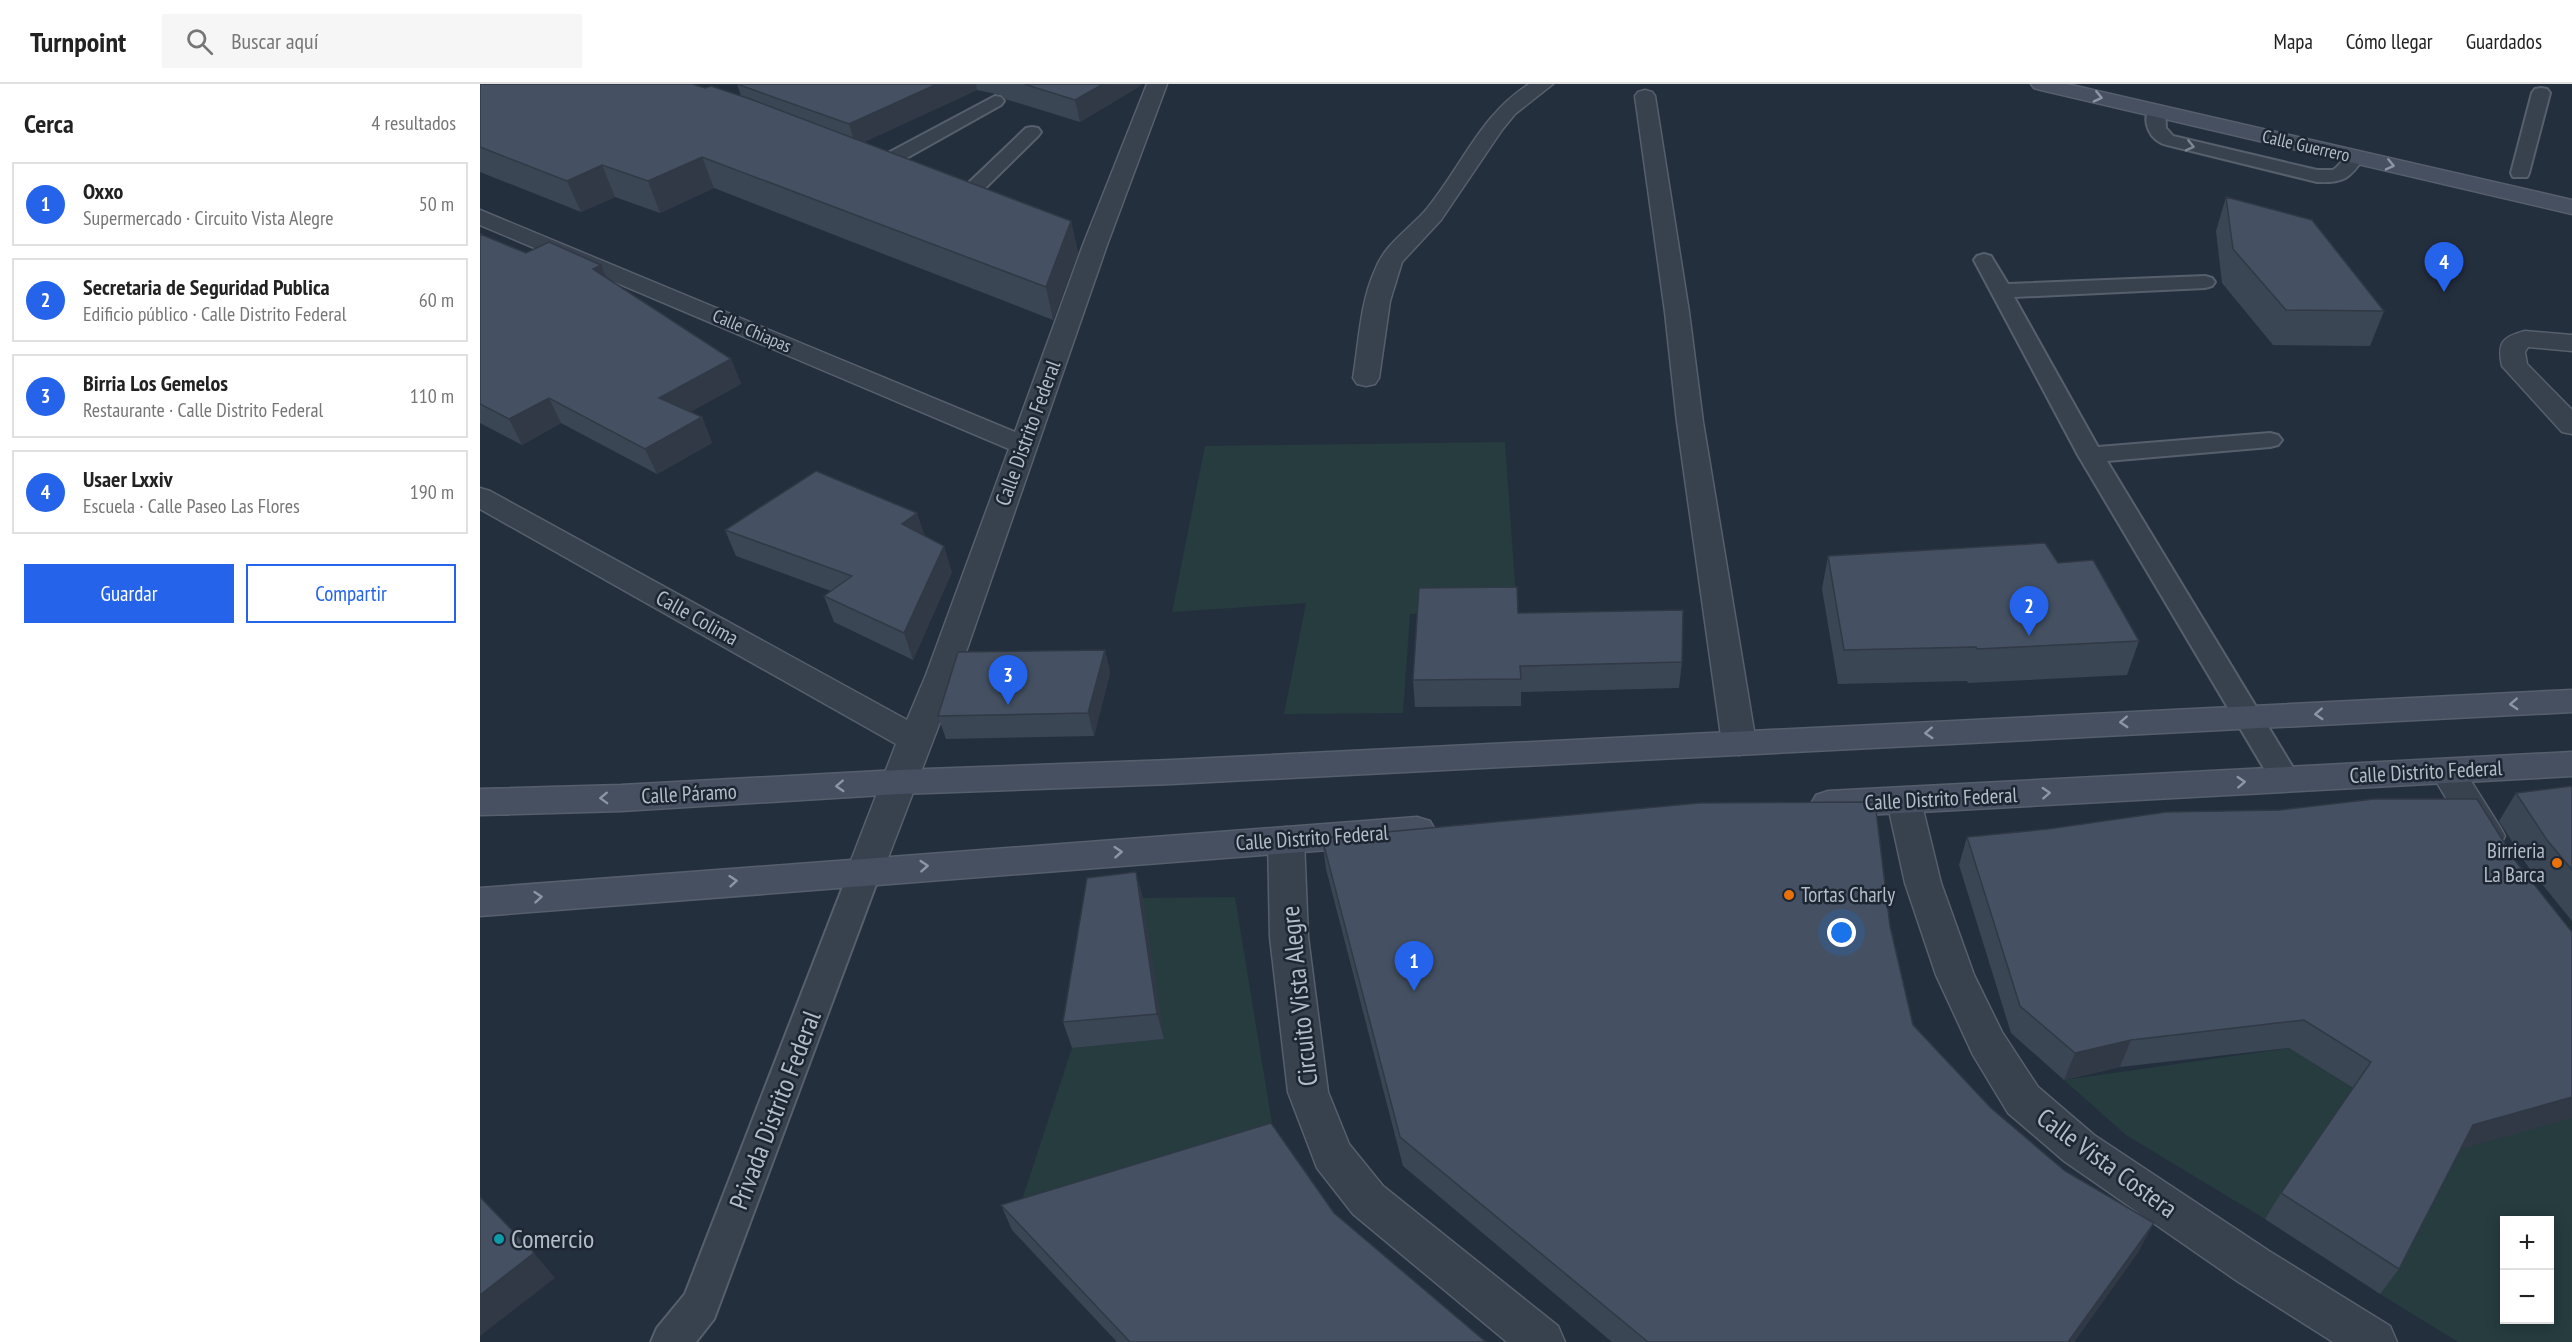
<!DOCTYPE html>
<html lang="es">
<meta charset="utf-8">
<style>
:root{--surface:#fff;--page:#f6f6f6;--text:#222;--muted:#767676;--line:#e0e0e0;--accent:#2563eb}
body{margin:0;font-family:"PT Sans Narrow",sans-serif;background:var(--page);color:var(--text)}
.controls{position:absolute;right:18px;bottom:18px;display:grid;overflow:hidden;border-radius:0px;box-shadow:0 3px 15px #0003}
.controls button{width:54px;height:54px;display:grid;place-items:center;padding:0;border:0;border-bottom:2px solid var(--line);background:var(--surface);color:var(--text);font:30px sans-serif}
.you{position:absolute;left:1362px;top:849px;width:21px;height:21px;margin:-15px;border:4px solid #fff;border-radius:50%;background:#1a73e8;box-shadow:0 0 0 9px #1a73e833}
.badge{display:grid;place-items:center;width:39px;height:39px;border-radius:50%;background:var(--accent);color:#fff;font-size:20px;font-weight:700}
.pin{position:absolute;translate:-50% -50px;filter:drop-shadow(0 2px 3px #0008)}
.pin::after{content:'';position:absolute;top:32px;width:21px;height:18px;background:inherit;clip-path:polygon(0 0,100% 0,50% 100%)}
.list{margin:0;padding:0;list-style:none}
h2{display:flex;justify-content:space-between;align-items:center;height:78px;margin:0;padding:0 24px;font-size:26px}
h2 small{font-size:20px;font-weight:400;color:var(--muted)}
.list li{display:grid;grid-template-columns:39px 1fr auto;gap:18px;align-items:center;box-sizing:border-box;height:84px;margin:0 12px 12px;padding:0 12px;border:2px solid var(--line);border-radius:0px}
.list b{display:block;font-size:22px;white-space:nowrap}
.list p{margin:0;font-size:20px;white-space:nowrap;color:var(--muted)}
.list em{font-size:20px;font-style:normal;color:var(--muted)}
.actions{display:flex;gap:12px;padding:18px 24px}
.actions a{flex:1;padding:14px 0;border:2px solid var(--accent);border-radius:0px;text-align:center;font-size:21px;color:var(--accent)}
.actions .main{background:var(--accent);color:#fff}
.icon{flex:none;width:33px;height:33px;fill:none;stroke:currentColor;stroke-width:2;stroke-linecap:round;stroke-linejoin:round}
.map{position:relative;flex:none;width:2092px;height:1258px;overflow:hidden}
header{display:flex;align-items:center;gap:36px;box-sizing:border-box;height:84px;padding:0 30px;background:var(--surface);border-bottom:2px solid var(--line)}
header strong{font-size:28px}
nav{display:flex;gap:33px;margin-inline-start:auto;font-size:21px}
.search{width:420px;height:54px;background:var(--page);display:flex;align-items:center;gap:15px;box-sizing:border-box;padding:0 21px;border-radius:0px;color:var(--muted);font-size:22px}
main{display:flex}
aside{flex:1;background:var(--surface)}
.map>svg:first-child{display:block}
.green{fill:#263c3f;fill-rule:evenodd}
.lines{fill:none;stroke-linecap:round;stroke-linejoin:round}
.lane-casing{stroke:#565f6c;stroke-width:4}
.street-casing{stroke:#565f6c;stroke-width:3}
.secondary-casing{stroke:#565f6c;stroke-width:3}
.lane{fill:#38414e;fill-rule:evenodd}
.street{fill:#38414e;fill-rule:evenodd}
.secondary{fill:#465061;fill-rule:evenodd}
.wall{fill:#3b4654}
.shaded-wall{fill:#303945}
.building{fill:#455162;stroke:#303945;stroke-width:1.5}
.oneway{stroke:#8e96a5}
.oneway2{stroke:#7c8592}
.food-dot{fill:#e8710a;stroke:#1d2633;stroke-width:2}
.culture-dot{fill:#0f9aa8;stroke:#1d2633;stroke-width:2}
.labels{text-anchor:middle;stroke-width:5;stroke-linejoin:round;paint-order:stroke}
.far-street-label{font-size:18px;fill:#b4bcc9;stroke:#1d2633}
.street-label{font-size:21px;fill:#b4bcc9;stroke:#1d2633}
.poi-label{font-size:21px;fill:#b4bcc9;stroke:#1d2633;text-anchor:end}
.near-street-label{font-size:26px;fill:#b4bcc9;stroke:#1d2633}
.near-poi-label{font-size:26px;fill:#b4bcc9;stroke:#1d2633;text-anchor:start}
</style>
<header>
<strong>Turnpoint</strong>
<div class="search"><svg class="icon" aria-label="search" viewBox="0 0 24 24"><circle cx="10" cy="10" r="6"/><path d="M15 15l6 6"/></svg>Buscar aquí</div>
<nav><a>Mapa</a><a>Cómo llegar</a><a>Guardados</a></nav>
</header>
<main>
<aside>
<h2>Cerca<small>4 resultados</small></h2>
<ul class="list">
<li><span class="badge">1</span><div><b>Oxxo</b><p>Supermercado · Circuito Vista Alegre</p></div><em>50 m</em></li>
<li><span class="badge">2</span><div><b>Secretaria de Seguridad Publica</b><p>Edificio público · Calle Distrito Federal</p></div><em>60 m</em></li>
<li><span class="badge">3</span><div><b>Birria Los Gemelos</b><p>Restaurante · Calle Distrito Federal</p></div><em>110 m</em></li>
<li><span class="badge">4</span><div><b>Usaer Lxxiv</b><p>Escuela · Calle Paseo Las Flores</p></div><em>190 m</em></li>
</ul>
<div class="actions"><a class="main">Guardar</a><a>Compartir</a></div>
</aside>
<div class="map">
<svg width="2092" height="1258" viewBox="0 0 2092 1258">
<rect width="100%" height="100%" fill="#242f3e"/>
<path class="green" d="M 1025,358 L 1037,529 L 930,530 L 923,629 L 804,630 L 826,519 L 692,528 L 725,362 Z
M 755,813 L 796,1064 L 532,1146 L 592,964 L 684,955 L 663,814 Z
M 1809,964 L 1874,1005 L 1785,1135 L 1646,1051 L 1584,996 Z
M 2092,1034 L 2092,1258 L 1978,1258 L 1900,1210 L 1973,1067 ZM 2024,1136 L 2070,1136 L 2070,1236 L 2024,1236 Z"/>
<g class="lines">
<defs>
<path id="lane" d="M 2061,4 L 2067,5 L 2070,9 L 2049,89 L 2047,93 L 2033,93 L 2031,89 L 2052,9 L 2055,5 Z
M 515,12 L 521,13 L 524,17 L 521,21 L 407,85 L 393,85 L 391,81 L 393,77 Z
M 1676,22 L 1682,23 L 1685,27 L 1686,44 L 1693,52 L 1837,86 L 1853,86 C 1864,79 1866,65 1882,69 L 1884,73 C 1870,95 1863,99 1837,98 L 1687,61 C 1670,57 1661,38 1670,23 Z
M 552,43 L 558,44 L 561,48 L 558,52 L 492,117 L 478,117 L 475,113 L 478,109 L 546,44 Z
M 1504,170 L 1511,172 L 1528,200 L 1725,192 L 1732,194 L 1735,198 L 1732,202 L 1725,204 L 1534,213 L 1618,363 L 1790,349 L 1798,351 L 1802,356 L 1798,361 L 1790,363 L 1627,377 L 1815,687 L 1820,695 L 1815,703 L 1805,706 L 1795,703 L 1598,371 L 1494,176 L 1497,172 Z
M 385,775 L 396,779 L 401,787 L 234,1235 L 216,1258 L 171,1258 L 177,1244 L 205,1210 L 369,787 L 374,779 Z"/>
<path id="street" d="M 667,0 L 687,0 L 627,161 L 478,591 L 403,787 L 398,797 L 385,801 L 372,797 L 367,787 L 416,660 L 0,425 L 0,404 L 10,407 L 427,636 L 446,591 L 529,365 L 0,141 L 0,126 L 535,348 L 603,161 Z
M 1049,0 L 1073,0 L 1035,30 L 1022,46 L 961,136 L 922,178 L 910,217 L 899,294 L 895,300 L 886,302 L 877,300 L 873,294 C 879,259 880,219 895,186 C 905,160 927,147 945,127 C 981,84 1000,31 1049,0 Z
M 1165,6 L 1172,8 L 1175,12 L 1209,228 L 1223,338 L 1276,659 L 1271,667 L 1259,671 L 1247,667 L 1242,659 L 1197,338 L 1185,228 L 1155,12 L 1158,8 Z
M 2045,247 L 2092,251 L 2092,267 L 2048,263 L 2045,268 L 2047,280 L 2092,326 L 2092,350 L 2082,348 L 2022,282 C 2017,259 2022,253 2045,247 Z
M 1967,675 L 1979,678 L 2020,743 L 2025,752 L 2020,761 L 2007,765 L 1994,761 L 1950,687 L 1955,678 Z
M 1424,704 L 1436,708 L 1441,717 L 1461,799 L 1494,891 L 1522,948 L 1558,1003 L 1614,1051 L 1789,1167 L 1910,1242 L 1917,1258 L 1853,1258 L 1757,1197 L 1584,1077 L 1528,1029 L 1493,971 L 1456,891 L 1425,799 L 1407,717 L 1412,708 Z
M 806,743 L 819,747 L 824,756 L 828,853 L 848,1008 L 869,1060 L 903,1102 L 1078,1242 L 1085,1258 L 1027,1258 L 873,1130 L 837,1084 L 808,1008 L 790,853 L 788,756 L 793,747 Z"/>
<path id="secondary" d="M 1551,0 L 1587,0 L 2092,116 L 2092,130 L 1561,6 L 1554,4 Z
M 2092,606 L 2092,628 L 692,700 L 419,710 L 141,727 L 0,731 L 0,705 L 141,701 L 419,686 L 692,676 Z
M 2092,668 L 2092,692 L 1348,733 L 1336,729 L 1331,720 L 1336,711 L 1348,707 Z
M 937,733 L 950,737 L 955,746 L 950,755 L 937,759 L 0,832 L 0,804 Z"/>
</defs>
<use href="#lane" class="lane-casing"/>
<use href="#street" class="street-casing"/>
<use href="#secondary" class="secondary-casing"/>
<use href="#lane" class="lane"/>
<use href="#street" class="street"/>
<use href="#secondary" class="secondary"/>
</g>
<path class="wall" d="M 0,0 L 225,4 L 261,12 L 257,0 L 661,0 L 660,2 L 600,38 L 525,15 L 521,11 L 497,6 L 384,58 L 591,137 L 598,169 L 573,236 L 234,104 L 180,129 L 135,113 L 101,128 L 0,88 Z
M 1746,113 L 1904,227 L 1890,262 L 1793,261 L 1742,199 L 1736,147 Z
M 0,150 L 46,169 L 121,181 L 126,193 L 251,275 L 261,300 L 210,328 L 222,333 L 232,359 L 177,390 L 81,339 L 42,361 L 0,339 Z
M 245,446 L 445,452 L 472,488 L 433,576 L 354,538 L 344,512 L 351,507 L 256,472 Z
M 1348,472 L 1578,479 L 1659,557 L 1647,591 L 1488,599 L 1487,597 L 1358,600 L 1342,505 Z
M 1038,529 L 1202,578 L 1199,604 L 1041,608 L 1041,622 L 935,623 L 933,596 Z
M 625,566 L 630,589 L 614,652 L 466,655 L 458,632 Z
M 2092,702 L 2092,837 L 2049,784 L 2019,737 L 2036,709 Z
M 1487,753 L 2037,779 L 2092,848 L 2092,1034 L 1980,1065 L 1919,1185 L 1900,1210 L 1785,1135 L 1801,1109 L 1873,1004 L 1809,964 L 1640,983 L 1584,996 L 1531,949 L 1479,781 Z
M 842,754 L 1410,842 L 1433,941 L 1511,1024 L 1659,1167 L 1594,1258 L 1132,1258 L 923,1082 L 846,785 Z
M 663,814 L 684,955 L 592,964 L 583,938 Z
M 521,1121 L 854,1129 L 1006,1258 L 637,1258 L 532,1146 Z"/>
<path class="shaded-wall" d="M 457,0 L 496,0 L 497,6 L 376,62 L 369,40 Z
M 623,0 L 661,0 L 660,2 L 600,38 L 595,16 Z
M 222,73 L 234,104 L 180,129 L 168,97 Z
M 122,81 L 135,113 L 101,128 L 87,97 Z
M 591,137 L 598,169 L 573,236 L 566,203 Z
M 121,181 L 131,205 L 113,185 Z
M 251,275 L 261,300 L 190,339 L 179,314 Z
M 69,314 L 81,339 L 42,361 L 29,335 Z
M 222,333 L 232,359 L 177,390 L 165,365 Z
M 437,429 L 446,455 L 422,440 Z
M 464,462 L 472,488 L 433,576 L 424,549 Z
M 625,566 L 630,589 L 614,652 L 608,629 Z
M 656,788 L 663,814 L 684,955 L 677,930 Z
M 1651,956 L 1640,983 L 1584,996 L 1595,969 Z
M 2092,1013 L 2092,1034 L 1973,1067 L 1993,1041 Z
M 1674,1139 L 1659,1167 L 1594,1258 L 1588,1258 Z
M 54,1169 L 75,1194 L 0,1252 L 0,1211 Z"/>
<path class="building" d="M 0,0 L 212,0 L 225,4 L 231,2 L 270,15 L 591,137 L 566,203 L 222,73 L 168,97 L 122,81 L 87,97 L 0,63 Z
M 257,0 L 457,0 L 369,40 Z
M 544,0 L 623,0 L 595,16 Z
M 1746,113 L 1832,136 L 1904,227 L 1806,226 L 1753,165 Z
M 0,150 L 46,169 L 69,158 L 121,181 L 113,185 L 251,275 L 179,314 L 222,333 L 165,365 L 69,314 L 29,335 L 0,320 Z
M 336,387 L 437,429 L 422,440 L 464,462 L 424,549 L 344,512 L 372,492 L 245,446 Z
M 1565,459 L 1578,479 L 1613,476 L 1659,557 L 1497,565 L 1496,563 L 1364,566 L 1348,472 Z
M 1037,503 L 1038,529 L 1203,526 L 1202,578 L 1040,582 L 1041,595 L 933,596 L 939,504 Z
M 625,566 L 608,629 L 458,632 L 478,568 Z
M 2092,702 L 2092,786 L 2067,756 L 2036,709 Z
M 1894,715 L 1997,715 L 2037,779 L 2092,848 L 2092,1013 L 1993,1041 L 1919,1185 L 1801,1109 L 1891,978 L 1824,936 L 1651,956 L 1595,969 L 1540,922 L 1487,753 L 1568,745 L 1686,728 L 1800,726 Z
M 1395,718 L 1410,842 L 1433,941 L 1511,1024 L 1585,1087 L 1674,1139 L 1588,1258 L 1168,1258 L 920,1053 L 842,754 L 1219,719 Z
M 656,788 L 677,930 L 583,938 L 607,794 Z
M 791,1039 L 854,1129 L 1006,1258 L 650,1258 L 521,1121 Z
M 0,1113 L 54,1169 L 0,1211 Z"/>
<defs><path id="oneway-chevron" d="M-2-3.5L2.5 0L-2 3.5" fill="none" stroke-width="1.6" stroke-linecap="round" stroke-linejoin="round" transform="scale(1.5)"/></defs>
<g class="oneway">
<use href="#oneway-chevron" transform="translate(1618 13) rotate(13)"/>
<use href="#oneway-chevron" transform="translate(1910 81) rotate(13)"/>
<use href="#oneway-chevron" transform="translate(2034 620) rotate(177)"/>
<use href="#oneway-chevron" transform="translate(1839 630) rotate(177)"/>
<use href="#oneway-chevron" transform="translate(1644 638) rotate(177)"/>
<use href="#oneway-chevron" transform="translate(1449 649) rotate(177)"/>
<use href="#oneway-chevron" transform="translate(1761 698) rotate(-3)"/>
<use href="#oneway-chevron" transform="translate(360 702) rotate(177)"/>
<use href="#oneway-chevron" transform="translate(1566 709) rotate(-3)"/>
<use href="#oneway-chevron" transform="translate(124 714) rotate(178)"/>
<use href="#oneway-chevron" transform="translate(638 768) rotate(-4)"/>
<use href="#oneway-chevron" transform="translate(444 782) rotate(-4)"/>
<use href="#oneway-chevron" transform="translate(253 797) rotate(-5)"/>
<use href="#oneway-chevron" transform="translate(58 813) rotate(-5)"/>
</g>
<use class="oneway2" href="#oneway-chevron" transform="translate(1710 62) rotate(13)"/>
<g class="food-dot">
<circle cx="2077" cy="779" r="6"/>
<circle cx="1309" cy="811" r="6"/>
</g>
<circle class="culture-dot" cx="19" cy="1155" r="6"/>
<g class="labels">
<g class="far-street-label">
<text transform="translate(1826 62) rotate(13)" y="6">Calle Guerrero</text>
<text transform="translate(272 247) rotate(23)" y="6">Calle Chiapas</text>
</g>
<g class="street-label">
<text transform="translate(548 349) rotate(-70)" y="7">Calle Distrito Federal</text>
<text transform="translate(217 534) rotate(29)" y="7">Calle Colima</text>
<text transform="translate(1946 688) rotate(-3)" y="7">Calle Distrito Federal</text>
<text transform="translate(209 710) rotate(-3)" y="7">Calle Páramo</text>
<text transform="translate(1461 715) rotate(-3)" y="7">Calle Distrito Federal</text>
<text transform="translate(832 754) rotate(-4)" y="7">Calle Distrito Federal</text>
</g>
<g class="poi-label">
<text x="2065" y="774">Birrieria<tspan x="2065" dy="24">La Barca</tspan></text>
<text x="1321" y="818" text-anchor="start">Tortas Charly</text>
</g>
<g class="near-street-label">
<text transform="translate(819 912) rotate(-96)" y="9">Circuito Vista Alegre</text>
<text transform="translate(295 1026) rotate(-69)" y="9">Privada Distrito Federal</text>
<text transform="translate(1627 1079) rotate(36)" y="9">Calle Vista Costera</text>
</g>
<g class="near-poi-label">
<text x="31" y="1164">Comercio</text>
</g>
</g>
</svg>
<div class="controls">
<button>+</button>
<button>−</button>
</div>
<div class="you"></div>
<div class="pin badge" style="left:934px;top:907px">1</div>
<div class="pin badge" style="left:1549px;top:552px">2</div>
<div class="pin badge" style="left:528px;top:621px">3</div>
<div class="pin badge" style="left:1964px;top:208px">4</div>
</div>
</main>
